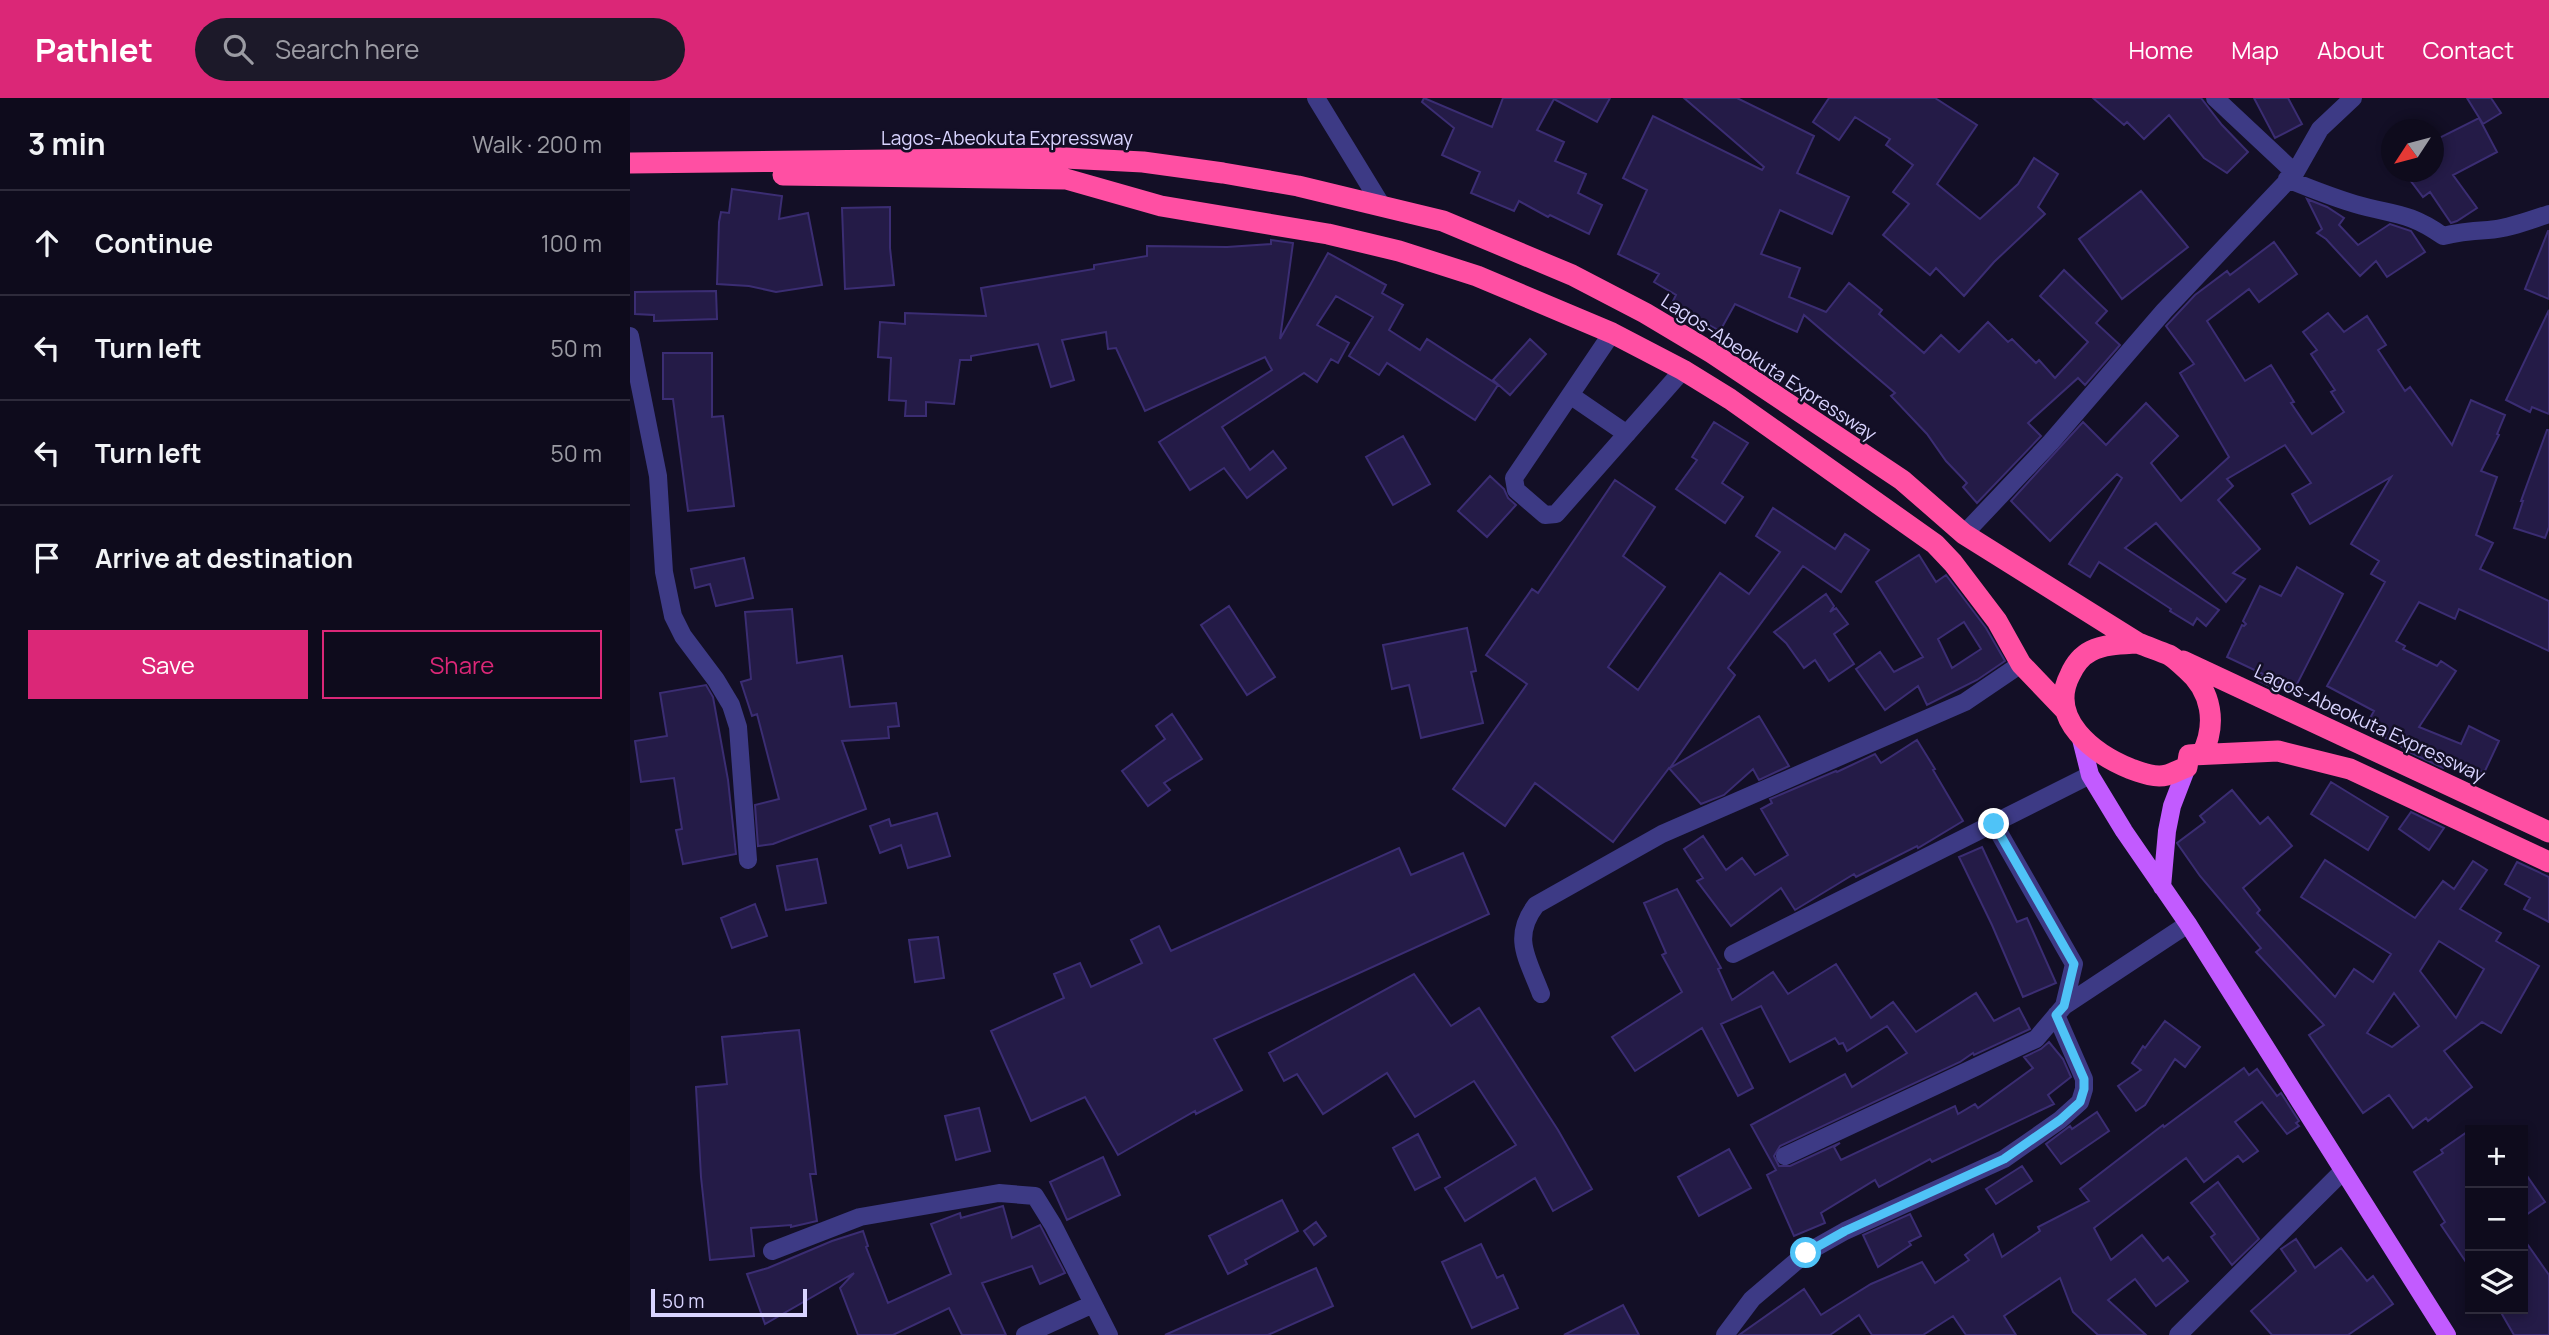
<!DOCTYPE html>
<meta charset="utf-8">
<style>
:root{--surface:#0e0b1c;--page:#1c1929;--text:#f1f3f6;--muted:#9b9ba3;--line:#2e2b3b;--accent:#db2777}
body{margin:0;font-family:Manrope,sans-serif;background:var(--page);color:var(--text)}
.controls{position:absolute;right:21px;bottom:21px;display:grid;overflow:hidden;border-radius:0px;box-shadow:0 4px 10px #0003}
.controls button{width:63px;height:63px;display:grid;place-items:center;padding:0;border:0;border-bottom:2px solid var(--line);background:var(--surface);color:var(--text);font:35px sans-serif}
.compass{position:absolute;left:1751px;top:21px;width:63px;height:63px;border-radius:50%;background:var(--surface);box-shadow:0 4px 10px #0003;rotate:234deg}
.scale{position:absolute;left:21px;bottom:18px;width:156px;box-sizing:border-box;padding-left:7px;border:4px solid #d9d4ff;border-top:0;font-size:19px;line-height:24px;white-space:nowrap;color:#d9d4ff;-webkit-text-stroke:5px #130f26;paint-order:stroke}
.stop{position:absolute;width:21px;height:21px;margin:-16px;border:5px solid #4fc3f7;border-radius:50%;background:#fff}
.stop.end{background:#4fc3f7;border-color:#fff;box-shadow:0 2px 7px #0008}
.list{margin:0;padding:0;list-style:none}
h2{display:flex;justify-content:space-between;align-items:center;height:91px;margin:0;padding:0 28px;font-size:30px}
h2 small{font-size:23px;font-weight:400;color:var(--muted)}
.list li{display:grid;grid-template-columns:46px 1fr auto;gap:21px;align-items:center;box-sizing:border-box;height:105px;padding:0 28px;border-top:2px solid var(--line)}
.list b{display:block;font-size:26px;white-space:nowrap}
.list em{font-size:23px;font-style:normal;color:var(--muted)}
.actions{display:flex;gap:14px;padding:21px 28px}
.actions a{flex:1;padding:16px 0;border:2px solid var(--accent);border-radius:0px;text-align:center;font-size:24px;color:var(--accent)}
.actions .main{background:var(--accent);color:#fff}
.icon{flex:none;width:38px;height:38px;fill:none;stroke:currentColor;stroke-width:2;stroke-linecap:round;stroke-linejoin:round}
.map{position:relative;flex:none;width:1919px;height:1237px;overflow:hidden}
header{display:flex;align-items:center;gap:42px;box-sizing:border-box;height:98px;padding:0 35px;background:var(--accent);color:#fff}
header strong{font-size:33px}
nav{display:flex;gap:38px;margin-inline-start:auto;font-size:24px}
.search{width:490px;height:63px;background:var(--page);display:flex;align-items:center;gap:18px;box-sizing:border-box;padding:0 24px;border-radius:38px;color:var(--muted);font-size:26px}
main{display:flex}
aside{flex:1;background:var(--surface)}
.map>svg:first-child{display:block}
.building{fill:#241b47;stroke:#3b2d73;stroke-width:2;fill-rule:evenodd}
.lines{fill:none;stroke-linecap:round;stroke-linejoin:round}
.minor{stroke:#3d3a85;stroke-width:18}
.major{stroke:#c25bff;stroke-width:18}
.highway{stroke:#ff4fa3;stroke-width:21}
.route{stroke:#4fc3f7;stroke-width:9}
.labels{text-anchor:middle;stroke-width:5;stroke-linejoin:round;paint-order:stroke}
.street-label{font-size:19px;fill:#d9d4ff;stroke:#130f26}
</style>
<header>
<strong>Pathlet</strong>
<div class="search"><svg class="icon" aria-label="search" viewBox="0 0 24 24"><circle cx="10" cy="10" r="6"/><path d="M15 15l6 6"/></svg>Search here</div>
<nav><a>Home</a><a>Map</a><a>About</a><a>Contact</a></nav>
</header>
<main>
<aside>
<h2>3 min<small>Walk · 200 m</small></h2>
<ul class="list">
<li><svg class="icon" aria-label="ahead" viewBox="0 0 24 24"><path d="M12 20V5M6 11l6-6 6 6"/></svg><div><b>Continue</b></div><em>100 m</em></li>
<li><svg class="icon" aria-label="left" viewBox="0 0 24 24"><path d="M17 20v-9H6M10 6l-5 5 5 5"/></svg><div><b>Turn left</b></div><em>50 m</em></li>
<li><svg class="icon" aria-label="left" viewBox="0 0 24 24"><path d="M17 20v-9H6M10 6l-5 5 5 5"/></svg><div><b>Turn left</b></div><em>50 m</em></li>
<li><svg class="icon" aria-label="arrive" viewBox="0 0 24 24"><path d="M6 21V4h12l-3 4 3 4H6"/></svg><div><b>Arrive at destination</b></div></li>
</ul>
<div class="actions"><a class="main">Save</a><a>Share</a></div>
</aside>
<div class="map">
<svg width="1919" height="1237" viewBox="0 0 1919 1237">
<rect width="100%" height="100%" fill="#130f26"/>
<path class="building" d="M 794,0 L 862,29 L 873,0 L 980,0 L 967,24 L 924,1 L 907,32 L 934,44 L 925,63 L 956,76 L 948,95 L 972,107 L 959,136 L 920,117 L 918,119 L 889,103 L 884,113 L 841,95 L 850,74 L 812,57 L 824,30 L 792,4 Z
M 1054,0 L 1107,0 L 1184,38 L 1167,75 L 1219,99 L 1202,136 L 1150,112 L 1131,156 L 1170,170 L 1159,199 L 1196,214 L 1219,185 L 1252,212 L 1249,216 L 1294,255 L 1311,237 L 1329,254 L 1358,224 L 1378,244 L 1382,241 L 1406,265 L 1409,262 L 1425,280 L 1458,244 L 1410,198 L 1434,172 L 1477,213 L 1466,225 L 1490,247 L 1455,287 L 1448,280 L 1398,325 L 1411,338 L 1347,405 L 1333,389 L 1337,385 L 1316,363 L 1297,336 L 1261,298 L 1265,295 L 1174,217 L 1167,234 L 1105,206 L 1090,233 L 1041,207 L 1046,197 L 1024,184 L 1029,176 L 988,156 L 1017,92 L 993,80 L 1023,18 L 1132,72 L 1134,69 Z
M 1199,0 L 1305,0 L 1347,27 L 1307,86 L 1350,121 L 1388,86 L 1404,60 L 1428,76 L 1408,109 L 1415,116 L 1364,164 L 1334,198 L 1306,170 L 1300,177 L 1253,137 L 1279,106 L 1263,94 L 1283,67 L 1256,47 L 1260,41 L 1225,19 L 1209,42 L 1183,24 Z
M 1463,0 L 1571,0 L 1592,27 L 1618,54 L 1597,75 L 1574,60 L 1539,17 L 1514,41 L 1497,24 L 1494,27 Z
M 1624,0 L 1658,0 L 1672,26 L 1645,40 Z
M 1837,0 L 1861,0 L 1871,15 L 1853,26 Z
M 1849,20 L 1867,54 L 1823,77 L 1847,110 L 1827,123 L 1821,125 L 1800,94 L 1793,99 L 1774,74 L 1803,74 L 1803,43 Z
M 102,91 L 152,98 L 149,121 L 178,115 L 192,187 L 146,194 L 119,188 L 87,186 L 89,124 L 91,114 L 99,115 Z
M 1511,93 L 1558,149 L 1492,201 L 1449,141 Z
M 1677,101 L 1697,109 L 1714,120 L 1709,127 L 1728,147 L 1760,126 L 1781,133 L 1795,154 L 1757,179 L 1746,163 L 1730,178 L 1696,141 L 1687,135 L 1692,131 Z
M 260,109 L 260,150 L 264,187 L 215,191 L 212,110 Z
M 1918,133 L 1919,133 L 1919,201 L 1895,191 Z
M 641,142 L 663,145 L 650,241 L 698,155 L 756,187 L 752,195 L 773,207 L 759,232 L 790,252 L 797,241 L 868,287 L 845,322 L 757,265 L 749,277 L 719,258 L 743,219 L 706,198 L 687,227 L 719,245 L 708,265 L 701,261 L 687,284 L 674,275 L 592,329 L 620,372 L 643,353 L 656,370 L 617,400 L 594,370 L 560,392 L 529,344 L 642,272 L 635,259 L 515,313 L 486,250 L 478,251 L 476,234 L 432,242 L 444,282 L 421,289 L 408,246 L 341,258 L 341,262 L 330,262 L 324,306 L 296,304 L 296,318 L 275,318 L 276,303 L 259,302 L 261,260 L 248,259 L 250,224 L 275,226 L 275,215 L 356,218 L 351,190 L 464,171 L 464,167 L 517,158 L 517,148 L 597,149 L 641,146 Z
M 1644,144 L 1667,176 L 1629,204 L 1619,191 L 1577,223 L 1615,283 L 1641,267 L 1664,304 L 1661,305 L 1682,336 L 1714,314 L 1701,294 L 1705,292 L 1681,256 L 1687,252 L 1673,234 L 1698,215 L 1714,234 L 1737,218 L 1756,247 L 1748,252 L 1775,293 L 1780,289 L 1822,347 L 1841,302 L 1875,317 L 1867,336 L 1869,337 L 1851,373 L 1867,379 L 1846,437 L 1863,445 L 1850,471 L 1919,503 L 1919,553 L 1829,511 L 1825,521 L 1789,504 L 1766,543 L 1775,548 L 1773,551 L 1807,568 L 1811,563 L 1826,573 L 1789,629 L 1831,646 L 1839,628 L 1869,643 L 1854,675 L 1818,658 L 1813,670 L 1775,652 L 1776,651 L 1735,629 L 1744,613 L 1697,588 L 1755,484 L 1741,476 L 1749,463 L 1721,446 L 1761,379 L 1680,426 L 1662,396 L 1681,385 L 1655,347 L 1597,381 L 1603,388 L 1588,402 L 1630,451 L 1603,475 L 1615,481 L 1596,504 L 1526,425 L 1495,450 L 1589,512 L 1576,528 L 1567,520 L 1563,527 L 1540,513 L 1541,511 L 1469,464 L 1460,479 L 1439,466 L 1492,380 L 1487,376 L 1420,443 L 1381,403 L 1453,324 L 1476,347 L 1516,305 L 1548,338 L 1521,365 L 1551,403 L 1599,359 L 1550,275 L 1564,266 L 1536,228 L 1565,197 L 1597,173 L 1600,177 Z
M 86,193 L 87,221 L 24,223 L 24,217 L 5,216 L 5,194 Z
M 1919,212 L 1919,316 L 1902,309 L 1900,314 L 1876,302 Z
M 900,241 L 916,256 L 880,297 L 863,282 Z
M 33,255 L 82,255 L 82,319 L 93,318 L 104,408 L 58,413 L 43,301 L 33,301 Z
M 1084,324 L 1118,345 L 1092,385 L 1113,399 L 1095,425 L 1046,391 L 1067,362 L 1062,359 Z
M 1917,332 L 1919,332 L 1919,429 L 1915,440 L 1884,430 L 1893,403 L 1891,403 Z
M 773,338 L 800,386 L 763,407 L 736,359 Z
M 860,378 L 874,391 L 878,400 L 886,407 L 857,439 L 828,413 Z
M 985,382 L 1025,409 L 993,458 L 1035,489 L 978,569 L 1008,592 L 1090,475 L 1119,496 L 1150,454 L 1126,438 L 1143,410 L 1205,451 L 1215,436 L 1239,452 L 1211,494 L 1173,468 L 1098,570 L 1105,577 L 1040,670 L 1129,618 L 1159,668 L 1129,682 L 1123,671 L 1094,697 L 1071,706 L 1039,670 L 983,744 L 905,685 L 875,728 L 823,691 L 897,586 L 856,557 L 902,491 L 908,495 Z
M 1289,457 L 1306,484 L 1316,477 L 1356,530 L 1375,563 L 1347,582 L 1297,607 L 1288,588 L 1255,612 L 1226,571 L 1250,554 L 1264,574 L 1293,559 L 1246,484 ZM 1334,524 L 1351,551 L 1322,570 L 1308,541 Z
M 114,460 L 123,500 L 86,508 L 80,486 L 65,490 L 61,471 Z
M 1667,469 L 1713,496 L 1664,592 L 1649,584 L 1646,591 L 1629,583 L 1633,576 L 1597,559 L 1612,527 L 1614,528 L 1616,526 L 1613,523 L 1630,488 L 1651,498 Z
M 1196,496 L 1204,508 L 1200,514 L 1206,510 L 1218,526 L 1204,536 L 1224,566 L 1199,583 L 1185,562 L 1174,570 L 1156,545 L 1144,534 Z
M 599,508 L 645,579 L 617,597 L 571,527 Z
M 162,511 L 167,565 L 212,558 L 220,609 L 266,605 L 269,628 L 258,629 L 259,640 L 212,643 L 236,711 L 143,746 L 128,748 L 125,707 L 149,701 L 127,616 L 122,618 L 111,584 L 121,581 L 115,514 Z
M 837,530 L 846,573 L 841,574 L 853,625 L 791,640 L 779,587 L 762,591 L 753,547 Z
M 76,587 L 83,599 L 98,682 L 106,756 L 53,766 L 46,732 L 52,731 L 44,680 L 11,684 L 5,643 L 37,638 L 30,595 Z
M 542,616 L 572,661 L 534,685 L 540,692 L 518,708 L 492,673 L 535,641 L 526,628 Z
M 1287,642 L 1305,671 L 1303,672 L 1333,723 L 1288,750 L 1287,748 L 1226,779 L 1224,776 L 1165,812 L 1151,790 L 1101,828 L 1067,783 L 1073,780 L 1054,751 L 1073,738 L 1096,772 L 1112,760 L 1125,777 L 1158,757 L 1131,711 L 1142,705 L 1140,701 L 1206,673 L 1207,674 L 1245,656 L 1251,665 Z
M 1701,684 L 1758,719 L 1738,752 L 1681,716 Z
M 1602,692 L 1630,726 L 1638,719 L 1662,748 L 1613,790 L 1630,812 L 1627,815 L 1705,899 L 1724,871 L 1743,884 L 1761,856 L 1671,799 L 1695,762 L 1785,820 L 1813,783 L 1824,791 L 1843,763 L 1857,772 L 1830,811 L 1871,835 L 1866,843 L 1909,868 L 1871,935 L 1852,924 L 1814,953 L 1842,989 L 1798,1023 L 1796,1020 L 1783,1030 L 1759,997 L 1733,1015 L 1679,937 L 1694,927 L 1626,854 L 1631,850 L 1570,778 L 1547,745 L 1575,724 L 1570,718 ZM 1809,843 L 1854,871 L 1826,920 L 1790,873 ZM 1764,895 L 1789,928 L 1762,949 L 1737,935 Z
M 1781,714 L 1814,730 L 1799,752 L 1769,731 Z
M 307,715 L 320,758 L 278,770 L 271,747 L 250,755 L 240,728 L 259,721 L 261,728 Z
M 1352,749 L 1387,824 L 1397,820 L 1426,885 L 1393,899 L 1362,827 L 1329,759 Z
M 769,750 L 781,777 L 833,755 L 859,816 L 584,941 L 612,992 L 566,1016 L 565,1013 L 488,1057 L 455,999 L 401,1023 L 361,933 L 434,900 L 424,876 L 450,865 L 461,889 L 512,865 L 501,842 L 529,828 L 541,853 Z
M 187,761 L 196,805 L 156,812 L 147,768 Z
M 1887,764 L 1919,779 L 1919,824 L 1894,811 L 1900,800 L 1875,786 Z
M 1047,791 L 1091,870 L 1088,871 L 1102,902 L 1143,874 L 1158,896 L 1206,866 L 1241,920 L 1263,904 L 1286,934 L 1346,895 L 1364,923 L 1389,910 L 1400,931 L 1344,957 L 1343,955 L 1330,964 L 1150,1048 L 1144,1058 L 1149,1068 L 1160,1068 L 1210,1045 L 1204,1049 L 1211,1062 L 1325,1008 L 1328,1016 L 1345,1006 L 1348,1010 L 1403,970 L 1394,959 L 1411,951 L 1419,944 L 1433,961 L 1441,979 L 1418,997 L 1424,1006 L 1302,1064 L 1300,1061 L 1249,1089 L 1245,1082 L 1191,1115 L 1195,1125 L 1164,1138 L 1137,1077 L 1146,1072 L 1121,1027 L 1215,976 L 1222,989 L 1277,955 L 1257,928 L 1217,953 L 1213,945 L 1209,946 L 1205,940 L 1160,964 L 1131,908 L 1091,926 L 1123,990 L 1108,998 L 1072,930 L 1005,973 L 982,939 L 1052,894 L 1032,857 L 1036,855 L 1014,805 Z
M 125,806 L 137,838 L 102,850 L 91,820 Z
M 308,839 L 314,880 L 285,884 L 279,842 Z
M 784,876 L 821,928 L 849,910 L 928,1032 L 962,1091 L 923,1113 L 905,1080 L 835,1123 L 815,1090 L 886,1047 L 844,983 L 785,1019 L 757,975 L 693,1016 L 667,976 L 654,983 L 639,955 Z
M 1535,923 L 1570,949 L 1555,969 L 1545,961 L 1515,1007 L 1506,1013 L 1488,988 L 1511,972 L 1502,965 L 1513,948 L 1515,950 Z
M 169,932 L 186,1076 L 180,1076 L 187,1123 L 161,1129 L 161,1127 L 121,1130 L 124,1158 L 80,1162 L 71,1079 L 66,989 L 97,986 L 92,939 Z
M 1614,970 L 1619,977 L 1627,971 L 1647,998 L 1651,995 L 1669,1023 L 1666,1025 L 1669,1028 L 1657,1036 L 1632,1004 L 1605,1024 L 1628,1053 L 1613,1064 L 1608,1058 L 1574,1084 L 1556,1060 L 1464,1130 L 1481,1162 L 1512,1137 L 1533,1163 L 1538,1159 L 1558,1183 L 1526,1208 L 1505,1181 L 1478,1202 L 1516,1237 L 1468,1237 L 1443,1214 L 1430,1180 L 1374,1218 L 1386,1237 L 1336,1237 L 1323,1218 L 1293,1237 L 1242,1237 L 1229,1217 L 1200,1237 L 1109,1237 L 1174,1191 L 1191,1217 L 1241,1186 L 1292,1164 L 1305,1185 L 1339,1162 L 1335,1157 L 1363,1136 L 1372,1159 L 1410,1133 L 1408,1129 L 1459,1103 L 1450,1091 L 1533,1027 L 1534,1029 Z
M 349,1010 L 360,1053 L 326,1062 L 315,1018 Z
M 1467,1014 L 1479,1033 L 1431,1066 L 1416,1046 L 1440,1028 L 1442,1031 Z
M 1840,1032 L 1840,1170 L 1811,1127 L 1815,1124 L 1784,1074 L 1813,1055 L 1811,1052 Z
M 788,1036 L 810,1079 L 785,1092 L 763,1050 Z
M 1099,1051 L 1121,1090 L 1069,1118 L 1048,1079 Z
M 473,1059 L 490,1097 L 437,1122 L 420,1084 Z
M 1392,1068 L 1402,1083 L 1366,1106 L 1356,1091 Z
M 1893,1072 L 1915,1104 L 1893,1119 Z
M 1588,1084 L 1629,1141 L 1602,1167 L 1581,1139 L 1585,1136 L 1561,1105 Z
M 652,1102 L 668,1133 L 615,1162 L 617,1166 L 598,1176 L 579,1138 Z
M 373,1108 L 382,1140 L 410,1127 L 435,1175 L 410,1186 L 402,1168 L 352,1185 L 376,1237 L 332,1237 L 319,1210 L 263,1237 L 228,1237 L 210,1190 L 224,1175 L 135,1226 L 117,1176 L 138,1170 L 202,1143 L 233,1133 L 238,1148 L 236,1149 L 258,1205 L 321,1176 L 301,1126 L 330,1115 L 331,1120 Z
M 1280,1116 L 1291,1138 L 1279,1144 L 1281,1147 L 1248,1169 L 1233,1137 Z
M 686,1124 L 696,1138 L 684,1147 L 674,1133 Z
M 1893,1140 L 1919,1177 L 1919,1237 L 1884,1237 L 1869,1211 L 1893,1211 Z
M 1666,1141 L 1685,1170 L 1711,1150 L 1737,1183 L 1743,1178 L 1763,1206 L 1718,1237 L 1642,1237 L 1621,1213 L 1666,1173 L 1651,1151 Z
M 851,1146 L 867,1180 L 873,1177 L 888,1210 L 842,1230 L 812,1164 Z
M 686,1170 L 703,1208 L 638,1237 L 535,1237 Z
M 993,1207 L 1009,1237 L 934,1237 Z"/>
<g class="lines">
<path class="minor" d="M 686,0 L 752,108
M 1585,0 L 1665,75
M 1657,81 C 1679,90 1702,99 1725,106 C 1762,117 1778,113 1813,138 C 1828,134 1842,133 1858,132 C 1878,131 1900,122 1919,116
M 982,235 L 884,380 L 886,392 L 915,417 L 926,416 L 1053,272
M 0,238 L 28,378 L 34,474 L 43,518 L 53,538 L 86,582 L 101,607 L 108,629 L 118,762
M 940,297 L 997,336
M 1334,436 L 1421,344 L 1534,213 L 1665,75 L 1690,31 L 1723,0
M 1364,726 L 1444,866 L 1434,908
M 1103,856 L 1460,677
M 911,896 C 898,861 881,840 906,807 L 1032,736 L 1335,604 L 1391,566
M 1155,1058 L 1406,941 L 1434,908 L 1558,826
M 142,1153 L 230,1119 L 369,1095 L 405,1098 L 423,1127 L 479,1237
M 395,1237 L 463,1206
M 1095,1237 L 1122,1201 L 1176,1155 L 1215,1133 L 1374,1061 L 1430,1022 L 1450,1004 L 1454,991 L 1454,981 L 1426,917
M 1548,1237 L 1712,1074"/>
<path class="major" d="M 1451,641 L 1460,677 L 1494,733 L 1558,826 L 1817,1237
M 1532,789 L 1537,733 L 1542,708 L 1557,669"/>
<path class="highway" d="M 0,65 L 435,60 L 513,64 L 593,75 L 668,88 L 813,123 L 942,177 L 1015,215 L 1082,255 L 1272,382 L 1334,436 L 1508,545
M 153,77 L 436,81 L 531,108 L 698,136 L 769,153 L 847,178 L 982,235 L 1053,272 L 1100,301 L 1305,446 L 1323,465 L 1367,523 L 1391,566 L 1434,611
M 1508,545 C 1518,549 1529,553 1539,557 C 1545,560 1551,567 1556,571 C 1582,593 1587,626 1572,656 L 1559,657 L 1557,669 C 1551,671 1544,675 1537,677 C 1525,680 1512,675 1501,671 C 1464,656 1417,621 1440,577 C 1444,568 1451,558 1461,553 C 1475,546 1492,546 1508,545 Z
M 1553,563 L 1919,734
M 1562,657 L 1648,653 L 1720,671 L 1919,764"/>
</g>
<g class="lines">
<path class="route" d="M 1176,1155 L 1215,1133 L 1374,1061 L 1430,1022 L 1450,1004 L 1454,991 L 1454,981 L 1426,917 L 1434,908 L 1444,866 L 1364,726"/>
</g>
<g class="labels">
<g class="street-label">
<text x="377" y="47">Lagos-Abeokuta Expressway</text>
<text transform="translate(1139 269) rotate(33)" y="7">Lagos-Abeokuta Expressway</text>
<text transform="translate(1740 625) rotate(25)" y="7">Lagos-Abeokuta Expressway</text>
</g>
</g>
</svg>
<div class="controls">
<button>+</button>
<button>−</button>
<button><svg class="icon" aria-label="layers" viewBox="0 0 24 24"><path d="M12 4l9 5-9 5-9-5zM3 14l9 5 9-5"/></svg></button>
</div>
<svg class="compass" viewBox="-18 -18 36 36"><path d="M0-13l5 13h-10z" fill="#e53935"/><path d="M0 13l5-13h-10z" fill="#9b9ba3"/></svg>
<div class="scale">50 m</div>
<div class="stop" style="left:1176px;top:1155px"></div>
<div class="stop end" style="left:1364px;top:726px"></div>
</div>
</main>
